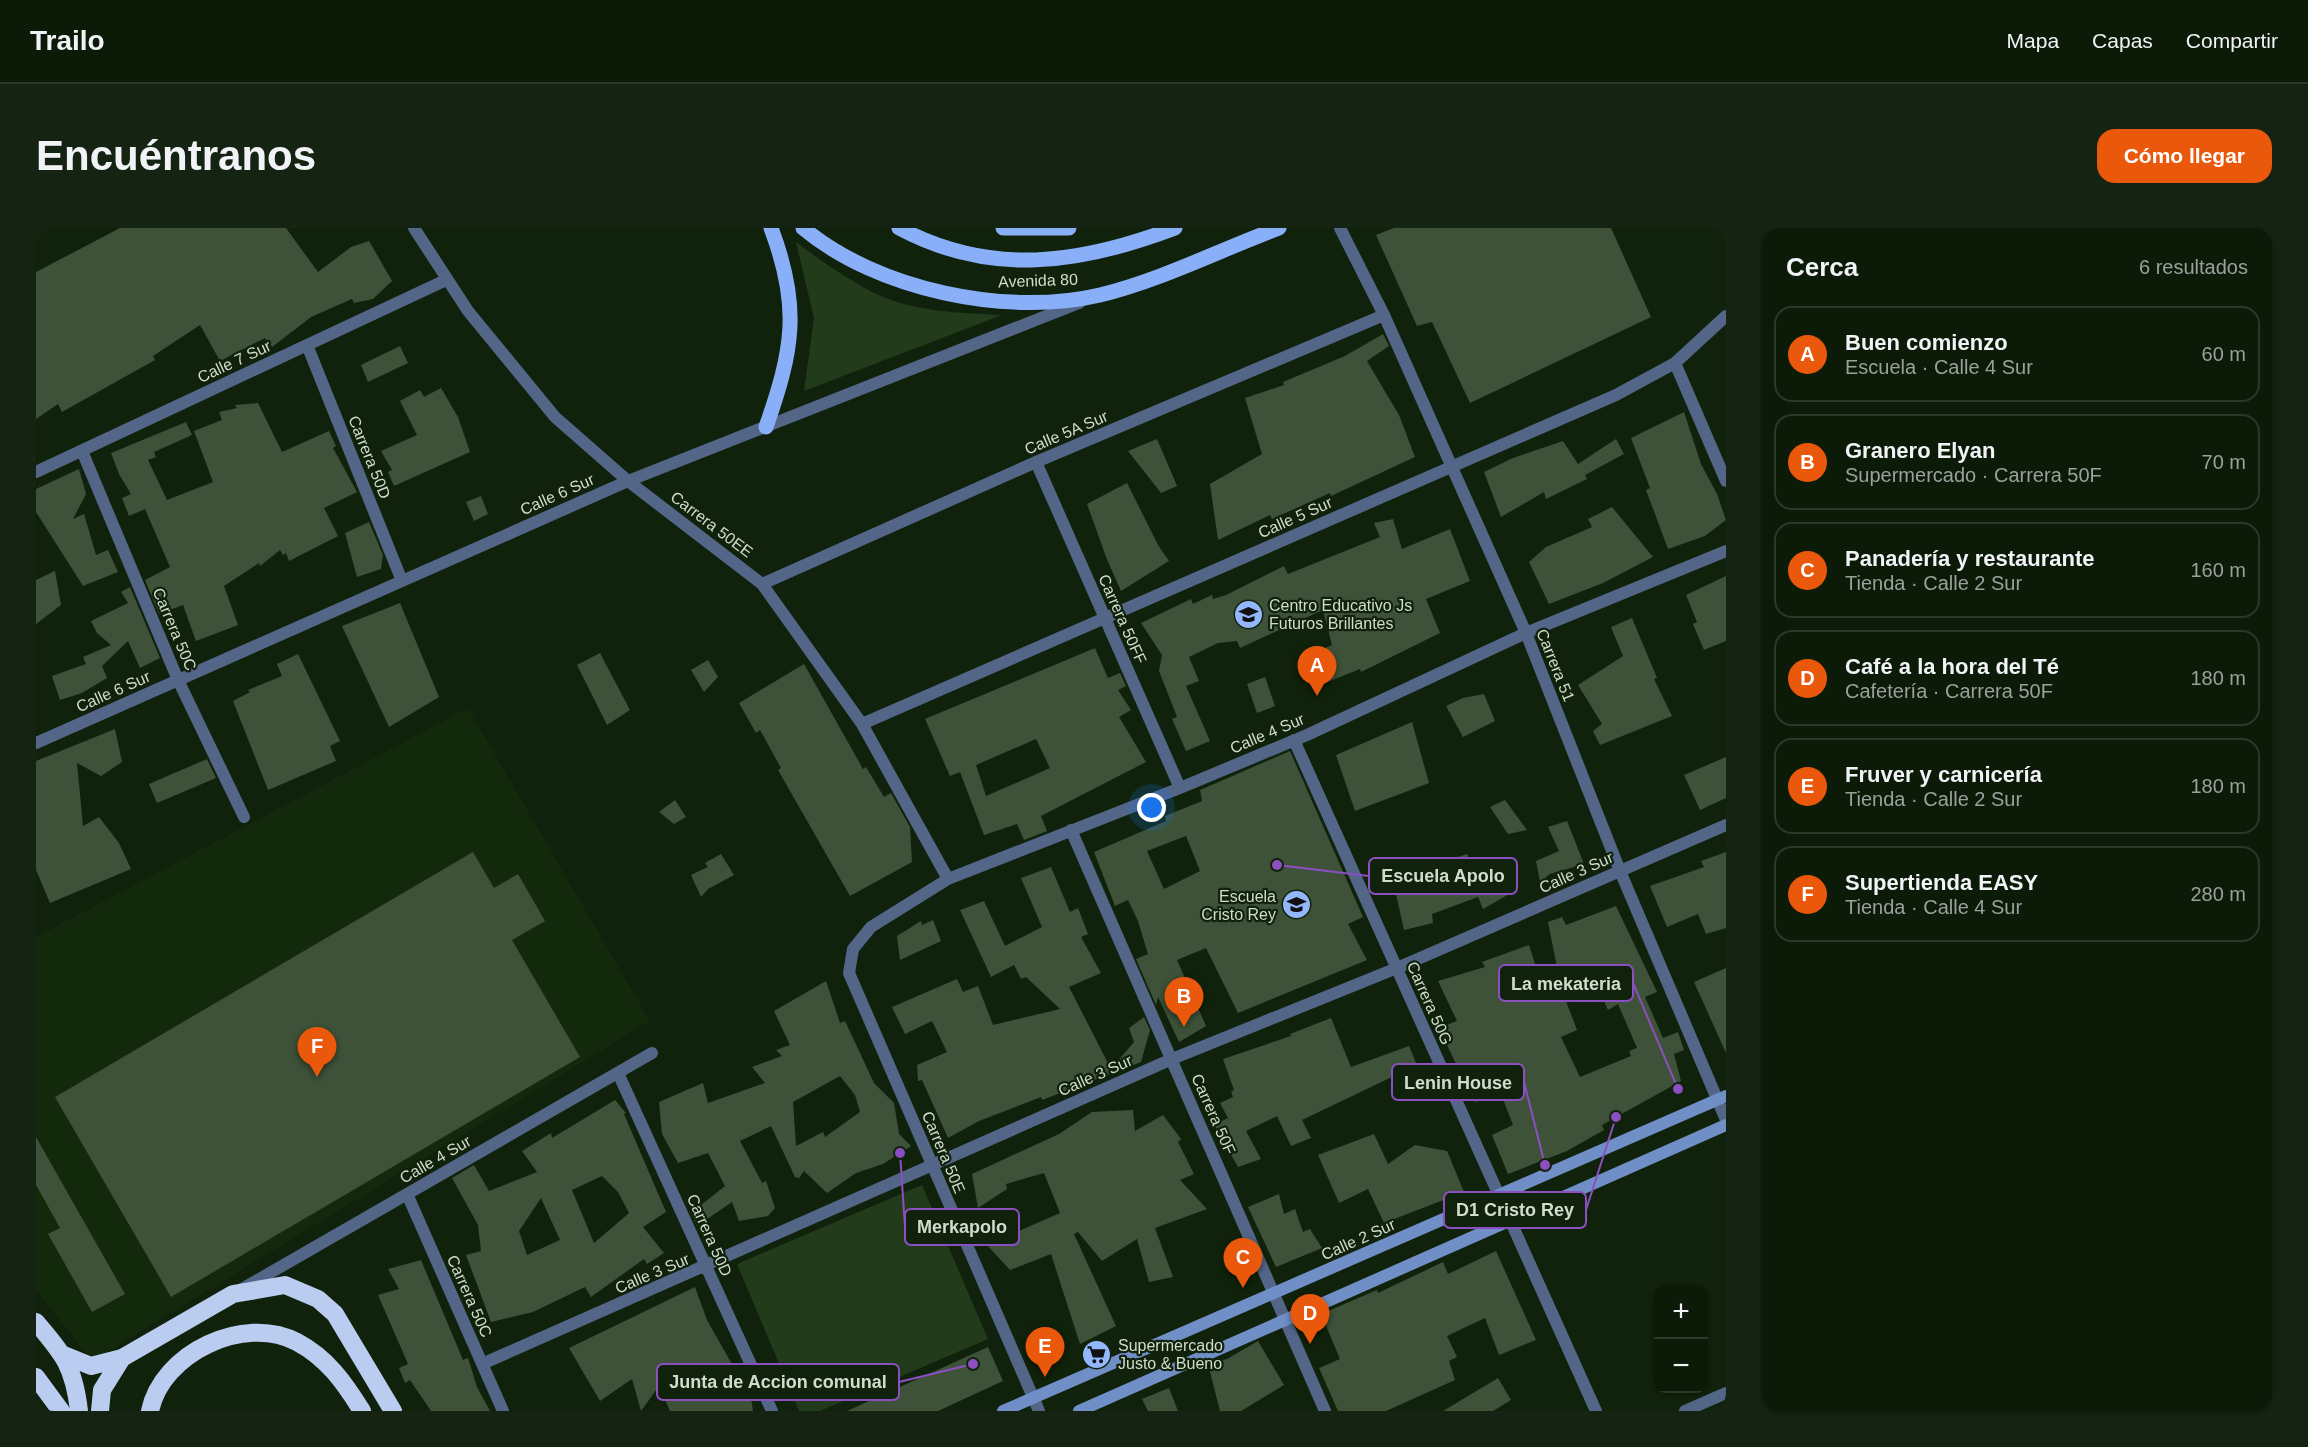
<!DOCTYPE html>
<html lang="es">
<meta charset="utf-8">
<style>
:root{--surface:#0c1a08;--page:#152312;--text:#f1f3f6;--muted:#9aa19c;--line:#2c3829;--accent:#ea580c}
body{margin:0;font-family:Arial,sans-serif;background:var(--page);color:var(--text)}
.controls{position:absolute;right:18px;bottom:18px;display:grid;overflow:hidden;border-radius:12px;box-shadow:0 2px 4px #0004}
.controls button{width:54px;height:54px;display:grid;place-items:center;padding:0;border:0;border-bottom:2px solid var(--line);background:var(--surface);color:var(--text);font:30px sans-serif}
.you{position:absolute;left:1116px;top:580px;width:21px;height:21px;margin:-15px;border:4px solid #fff;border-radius:50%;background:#1a73e8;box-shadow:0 0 0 9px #1a73e833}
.badge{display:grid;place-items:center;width:39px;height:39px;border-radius:50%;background:var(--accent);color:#fff;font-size:20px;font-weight:700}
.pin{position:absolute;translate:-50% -50px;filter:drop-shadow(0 2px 3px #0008)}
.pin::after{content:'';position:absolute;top:32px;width:21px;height:18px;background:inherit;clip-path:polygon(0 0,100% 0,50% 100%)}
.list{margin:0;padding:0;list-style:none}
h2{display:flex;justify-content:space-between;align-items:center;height:78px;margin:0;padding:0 24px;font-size:26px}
h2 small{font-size:20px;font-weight:400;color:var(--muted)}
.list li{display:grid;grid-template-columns:39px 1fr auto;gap:18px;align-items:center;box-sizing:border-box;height:96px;margin:0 12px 12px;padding:0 12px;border:2px solid var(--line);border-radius:18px}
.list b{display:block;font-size:22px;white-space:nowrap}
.list p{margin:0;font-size:20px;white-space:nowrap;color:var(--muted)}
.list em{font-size:20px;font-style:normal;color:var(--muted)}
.map{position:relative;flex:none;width:1690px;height:1183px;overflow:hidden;border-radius:18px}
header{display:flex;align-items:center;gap:36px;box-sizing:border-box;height:84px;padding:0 30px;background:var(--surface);border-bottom:2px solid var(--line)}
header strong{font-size:28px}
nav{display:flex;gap:33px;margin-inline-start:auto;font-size:21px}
.intro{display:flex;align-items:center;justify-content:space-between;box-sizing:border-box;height:144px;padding:0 36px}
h1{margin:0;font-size:42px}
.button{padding:15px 27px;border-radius:18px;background:var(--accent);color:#fff;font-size:21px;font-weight:700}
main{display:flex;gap:36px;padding:0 36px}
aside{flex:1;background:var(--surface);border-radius:18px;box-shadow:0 2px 4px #0004}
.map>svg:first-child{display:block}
.built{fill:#12290c}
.green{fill:#223c1b}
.building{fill:#3d5238;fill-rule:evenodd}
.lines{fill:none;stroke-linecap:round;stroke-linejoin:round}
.street{stroke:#536688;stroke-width:12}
.secondary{stroke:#718fc7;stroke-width:12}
.primary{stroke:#88aff8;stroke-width:15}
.highway{stroke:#bacdf0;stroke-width:18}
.labels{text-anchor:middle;stroke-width:4.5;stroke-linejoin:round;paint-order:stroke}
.street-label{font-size:16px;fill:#d0dccd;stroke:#10220b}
.poi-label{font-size:16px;fill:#d0dccd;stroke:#10220b;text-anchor:start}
.leader{fill:none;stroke:#8c4fc2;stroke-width:2}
.callout-dot{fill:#8c4fc2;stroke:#10220b;stroke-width:2}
.callout{fill:#10220b;stroke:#8c4fc2;stroke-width:2}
.callout-label{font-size:18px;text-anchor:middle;font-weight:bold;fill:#d0dccd}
</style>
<header>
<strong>Trailo</strong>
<nav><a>Mapa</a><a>Capas</a><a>Compartir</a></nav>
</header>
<div class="intro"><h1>Encuéntranos</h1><a class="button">Cómo llegar</a></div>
<main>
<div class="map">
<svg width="1690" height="1183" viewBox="0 0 1690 1183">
<rect width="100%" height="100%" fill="#10220b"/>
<path class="built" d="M 432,480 L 614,793 L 56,1133 L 0,1062 L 0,709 Z"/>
<path class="green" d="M 760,14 C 785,33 811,51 838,65 C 877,84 925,85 966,87 L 768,163 L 778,90 Z
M 886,957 L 952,1111 L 784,1183 L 763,1183 L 701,1036 Z"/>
<path class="building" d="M 84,0 L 250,0 L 282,44 L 315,19 L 333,13 L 356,53 L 337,71 L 318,75 L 316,71 L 275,89 L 236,119 L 229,110 L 184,133 L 164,97 L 117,128 L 119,132 L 26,184 L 22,176 L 0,191 L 0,44 Z
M 1358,0 L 1575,0 L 1615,89 L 1434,175 L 1396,94 L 1381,98 L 1340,7 Z
M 1347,106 L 1353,118 L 1331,133 L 1363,187 L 1379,229 L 1295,268 L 1294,265 L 1236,291 L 1234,287 L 1182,312 L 1174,256 L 1226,226 L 1209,170 L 1248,157 L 1247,154 L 1309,128 Z
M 364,118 L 372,135 L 332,154 L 325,137 Z
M 405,160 L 422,189 L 434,224 L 358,258 L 352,244 L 356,242 L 345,223 L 381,207 L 364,173 L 384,162 L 388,169 Z
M 222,175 L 246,224 L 293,203 L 300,218 L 297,220 L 321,264 L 288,280 L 302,308 L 253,333 L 250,325 L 247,327 L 244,322 L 224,338 L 223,335 L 188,358 L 202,397 L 160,413 L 147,377 L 123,386 L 109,352 L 134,339 L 109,281 L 93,288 L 86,270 L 95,266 L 83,246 L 75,225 L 150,194 L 156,207 L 118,224 L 120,229 L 112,232 L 131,272 L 177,254 L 158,203 L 186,192 L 183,184 L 201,180 L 199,177 Z
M 1648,184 L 1665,236 L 1681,266 L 1690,292 L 1669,308 L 1632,321 L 1610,262 L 1614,260 L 1595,210 Z
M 1121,211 L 1141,258 L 1125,265 L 1092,223 Z
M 1580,211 L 1588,226 L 1549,247 L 1551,251 L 1510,271 L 1508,264 L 1465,289 L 1448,244 L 1477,230 L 1527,213 L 1542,236 Z
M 43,241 L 50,266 L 37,291 L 48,286 L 60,327 L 72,322 L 82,344 L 47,358 L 0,284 L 0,261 Z
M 1091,255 L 1122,317 L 1133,333 L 1085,363 L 1070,329 L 1051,276 Z
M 445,268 L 452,286 L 438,293 L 430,274 Z
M 1576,279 L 1617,329 L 1567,355 L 1513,376 L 1493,334 L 1510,319 L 1556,299 L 1552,291 Z
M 1357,291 L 1366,321 L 1414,301 L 1434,353 L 1390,371 L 1404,405 L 1325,444 L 1324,441 L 1287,456 L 1275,426 L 1296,417 L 1287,382 L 1204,420 L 1201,413 L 1182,415 L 1153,429 L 1163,453 L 1150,458 L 1174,513 L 1150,523 L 1136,491 L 1141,489 L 1123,443 L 1126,427 L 1105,395 L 1155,371 L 1157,376 L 1176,367 L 1177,371 L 1190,367 L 1248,338 L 1252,346 L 1344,309 L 1338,295 Z
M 333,294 L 347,327 L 345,341 L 321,349 L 309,305 Z
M 19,343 L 25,377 L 0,396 L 0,352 Z
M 1690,348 L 1690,413 L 1668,422 L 1657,396 L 1661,394 L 1650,367 Z
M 94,359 L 124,430 L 104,440 L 92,413 L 66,438 L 71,450 L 46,465 L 24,472 L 16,448 L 50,436 L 47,429 L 75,417 L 61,405 L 55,393 L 92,375 L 85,364 Z
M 364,375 L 403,469 L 353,499 L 306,398 Z
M 1596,390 L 1621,450 L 1618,451 L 1636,488 L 1564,517 L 1557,503 L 1566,496 L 1542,457 L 1587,428 L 1575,399 Z
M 1059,420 L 1072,450 L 1084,445 L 1090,458 L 1082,462 L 1095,482 L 1083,489 L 1110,534 L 1005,588 L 1011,603 L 988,612 L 981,596 L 948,607 L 924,544 L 914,548 L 889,491 ZM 1000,511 L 1014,540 L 950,568 L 940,537 Z
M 564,425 L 594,482 L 571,497 L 541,437 Z
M 262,426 L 304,513 L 294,518 L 300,533 L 232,562 L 197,473 L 214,464 L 212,462 L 246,448 L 241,436 Z
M 672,432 L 682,449 L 668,464 L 655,442 Z
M 768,436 L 827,541 L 830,539 L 848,569 L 855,565 L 874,599 L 876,634 L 814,668 L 742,542 L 745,540 L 724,502 L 720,505 L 703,475 Z
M 1229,449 L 1239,478 L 1221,485 L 1211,456 Z
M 1448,466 L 1459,493 L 1427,509 L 1410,478 L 1427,470 Z
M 1376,494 L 1393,555 L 1319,583 L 1300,527 Z
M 79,501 L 86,534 L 65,548 L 41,535 L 47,598 L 63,589 L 83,615 L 95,641 L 14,675 L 0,642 L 0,533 Z
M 1254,523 L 1327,689 L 1312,696 L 1331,732 L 1202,785 L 1170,720 L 1141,732 L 1170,798 L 1143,814 L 1122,769 L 1120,777 L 1100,731 L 1112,726 L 1102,693 L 1092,672 L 1079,678 L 1058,624 L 1130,593 L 1129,588 L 1166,573 L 1164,562 ZM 1150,608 L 1164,643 L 1128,661 L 1111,623 Z
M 1690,529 L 1690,570 L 1664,582 L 1648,547 Z
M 171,531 L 180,550 L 121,575 L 113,556 Z
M 639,572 L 650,589 L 638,596 L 623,584 Z
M 1469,572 L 1491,602 L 1472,606 L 1454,579 Z
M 1531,593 L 1548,636 L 1514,646 L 1504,654 L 1500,633 L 1523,623 L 1512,599 Z
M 437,624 L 458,660 L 482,646 L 509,693 L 476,712 L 544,829 L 135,1069 L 19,869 Z
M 1690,624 L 1690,700 L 1670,706 L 1662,686 L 1631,699 L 1614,658 L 1668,639 L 1665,633 Z
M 685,626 L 698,647 L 672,661 L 665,669 L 655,647 L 672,639 L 669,635 Z
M 1431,626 L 1438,640 L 1466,634 L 1475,665 L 1447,681 L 1442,669 L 1396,686 L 1397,695 L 1368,702 L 1358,657 L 1388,647 L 1385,641 Z
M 1015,639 L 1034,684 L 1042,680 L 1052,706 L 1045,709 L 1065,745 L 1033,759 L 1075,841 L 1098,814 L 1093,800 L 1108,789 L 1114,802 L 1105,834 L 1006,872 L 1005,869 L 943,893 L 912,910 L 886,852 L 882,853 L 881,837 L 911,824 L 896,793 L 869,806 L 856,779 L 921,751 L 927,764 L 942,758 L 957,797 L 1024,781 L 990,749 L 985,751 L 978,737 L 955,749 L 924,682 L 948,673 L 969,718 L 1006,699 L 985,650 Z
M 1580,678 L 1621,764 L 1609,769 L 1627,810 L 1642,804 L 1648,822 L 1638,826 L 1645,853 L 1566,897 L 1568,902 L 1531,923 L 1472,946 L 1456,907 L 1477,897 L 1465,866 L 1439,874 L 1426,854 L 1428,853 L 1403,800 L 1421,793 L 1402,753 L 1449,739 L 1446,734 L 1493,717 L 1507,761 L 1523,756 L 1526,765 L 1512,694 L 1526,689 L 1530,697 ZM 1559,753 L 1572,782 L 1582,776 L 1601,820 L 1593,823 L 1595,828 L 1544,849 L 1525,809 L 1541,802 L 1528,768 Z
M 897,692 L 905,713 L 864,732 L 861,708 L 885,693 L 886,697 Z
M 1690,740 L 1690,825 L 1658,754 Z
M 790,753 L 804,795 L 809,793 L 838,855 L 858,875 L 863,906 L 875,918 L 847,936 L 820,945 L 791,965 L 768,943 L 763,950 L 759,949 L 735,898 L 704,913 L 726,955 L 730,953 L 739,980 L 732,988 L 703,993 L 696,974 L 661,998 L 655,985 L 689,958 L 672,925 L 642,935 L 626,906 L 623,874 L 667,855 L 672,875 L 729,855 L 716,839 L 746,828 L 740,822 L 754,817 L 738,783 ZM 804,848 L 819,867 L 824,884 L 789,909 L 787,904 L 760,918 L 757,874 Z
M 1295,790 L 1315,839 L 1373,818 L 1381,837 L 1266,892 L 1275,910 L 1255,918 L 1241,888 L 1210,903 L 1225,931 L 1202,939 L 1178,897 L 1192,890 L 1184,875 L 1197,869 L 1195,864 L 1198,862 L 1187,831 L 1255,808 L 1254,806 Z
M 579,872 L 590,885 L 588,886 L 630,984 L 607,999 L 628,1025 L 611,1036 L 608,1031 L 555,1069 L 549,1059 L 497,1084 L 455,1094 L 430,1027 L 445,1023 L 442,997 L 416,950 L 438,937 L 453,963 L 501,944 L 486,923 L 515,905 L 516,910 ZM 566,948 L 582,964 L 593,985 L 558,1015 L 536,962 ZM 505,970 L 524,1012 L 491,1027 L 483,1003 Z
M 1097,882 L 1099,903 L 1127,887 L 1145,911 L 1142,914 L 1158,946 L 1144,952 L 1171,981 L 1119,1000 L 1137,1049 L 1113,1054 L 1101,1011 L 1066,1033 L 1042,1004 L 1038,1006 L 1080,1098 L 1044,1116 L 1015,1026 L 974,1042 L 951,1017 L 1024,985 L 1008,945 L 970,956 L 971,961 L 942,980 L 936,946 L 1023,906 L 1056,884 Z
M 1338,906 L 1352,936 L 1379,917 L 1411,923 L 1428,964 L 1348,995 L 1332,961 L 1303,975 L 1282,927 Z
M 0,909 L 89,1066 L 56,1084 L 12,1006 L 24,1000 L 0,957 Z
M 1243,966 L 1248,986 L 1259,981 L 1267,1004 L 1274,1001 L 1286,1020 L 1240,1039 L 1212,979 Z
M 1460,1023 L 1500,1112 L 1463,1127 L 1449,1090 L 1411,1108 L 1421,1129 L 1413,1133 L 1419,1152 L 1350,1183 L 1302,1183 L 1283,1140 L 1304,1131 L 1285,1086 L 1341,1062 L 1342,1065 L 1407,1034 L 1412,1046 Z
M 385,1032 L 427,1132 L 432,1130 L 441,1159 L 454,1183 L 395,1183 L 374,1152 L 369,1155 L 363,1140 L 372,1136 L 342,1067 L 363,1061 L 352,1041 Z
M 659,1059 L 671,1092 L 715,1170 L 717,1183 L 634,1183 L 623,1158 L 605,1183 L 596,1151 L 564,1173 L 533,1120 Z
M 1222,1113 L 1248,1157 L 1205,1183 L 1184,1183 L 1172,1136 L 1191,1131 Z
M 952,1119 L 967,1153 L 902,1183 L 811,1183 Z
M 1462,1150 L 1475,1172 L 1457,1183 L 1407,1183 Z
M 1133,1160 L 1142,1183 L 1112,1183 L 1106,1171 Z"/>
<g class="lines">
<path class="street" d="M 378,0 L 432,83 L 519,189 L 592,253 L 726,356 L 826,496 L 912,651
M 1304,0 L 1348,87 L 1490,405 L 1584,643 L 1690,892
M 271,117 L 366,353
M 1639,135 L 1690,253
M 46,223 L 142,452 L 208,589
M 1000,234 L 1144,560
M 0,244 L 410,52
M 726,356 L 1000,234 L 1348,87
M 826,496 L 1580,167 L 1639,135 L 1690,88
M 1258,512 L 1560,1183
M 0,515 L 592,253 L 1043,75
M 1035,602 L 1289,1183
M 582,845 L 736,1183
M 371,966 L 467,1183
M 206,1061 L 616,825
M 446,1136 L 1136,831 L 1361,740 L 1690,597
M 1003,1183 L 813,745 L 817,721 L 835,699 L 912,651 L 1144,560 L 1271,507 L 1490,405 L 1690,323
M 1649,1183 L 1690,1165"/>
<path class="secondary" d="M 967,1183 L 1690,868
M 1043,1183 L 1690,897"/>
<path class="primary" d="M 767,0 C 841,62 971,89 1064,67 C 1125,52 1184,22 1243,0
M 863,0 C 955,49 1044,36 1139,0
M 967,0 L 1033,0
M 730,199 C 757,122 765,79 735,0"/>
<path class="highway" d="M 0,1094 C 28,1127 38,1139 43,1183
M 28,1127 L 55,1138 L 86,1130 L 197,1066 L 249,1057 L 282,1071 L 299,1086 L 357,1183
M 0,1149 L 25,1183
M 64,1183 L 66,1162 L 86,1130
M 114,1183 C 126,1125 208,1086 261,1114 C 291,1130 308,1154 326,1183"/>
</g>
<defs>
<symbol id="school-disc" viewBox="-11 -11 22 22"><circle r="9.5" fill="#92b7fd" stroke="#10220b"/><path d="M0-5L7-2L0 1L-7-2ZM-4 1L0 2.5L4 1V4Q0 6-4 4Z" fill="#111"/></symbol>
<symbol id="supermarket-disc" viewBox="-11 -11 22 22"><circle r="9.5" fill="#92b7fd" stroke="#10220b"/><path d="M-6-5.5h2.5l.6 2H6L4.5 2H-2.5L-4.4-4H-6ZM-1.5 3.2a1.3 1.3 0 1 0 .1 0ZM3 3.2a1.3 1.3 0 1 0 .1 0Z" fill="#111"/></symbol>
</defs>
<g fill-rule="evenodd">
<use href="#school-disc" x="1196" y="370" width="33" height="33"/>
<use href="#school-disc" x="1244" y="660" width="33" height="33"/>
<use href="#supermarket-disc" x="1044" y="1110" width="33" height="33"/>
</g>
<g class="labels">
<g class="street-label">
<text transform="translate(1002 52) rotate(-2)" y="6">Avenida 80</text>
<text transform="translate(198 133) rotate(-25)" y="6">Calle 7 Sur</text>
<text transform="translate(1030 204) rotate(-23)" y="6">Calle 5A Sur</text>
<text transform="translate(334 229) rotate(68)" y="6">Carrera 50D</text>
<text transform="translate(521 266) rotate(-24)" y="6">Calle 6 Sur</text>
<text transform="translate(1259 289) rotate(-24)" y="6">Calle 5 Sur</text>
<text transform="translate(676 296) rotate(37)" y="6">Carrera 50EE</text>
<text transform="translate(1087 391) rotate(66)" y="6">Carrera 50FF</text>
<text transform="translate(139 401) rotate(67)" y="6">Carrera 50C</text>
<text transform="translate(1520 437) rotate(68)" y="6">Carrera 51</text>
<text transform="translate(77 463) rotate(-24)" y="6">Calle 6 Sur</text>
<text transform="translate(1231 505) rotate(-23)" y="6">Calle 4 Sur</text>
<text transform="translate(1540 644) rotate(-24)" y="6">Calle 3 Sur</text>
<text transform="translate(1394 775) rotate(66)" y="6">Carrera 50G</text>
<text transform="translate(1059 847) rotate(-24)" y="6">Calle 3 Sur</text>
<text transform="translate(1178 886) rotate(66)" y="6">Carrera 50F</text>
<text transform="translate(908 924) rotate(67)" y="6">Carrera 50E</text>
<text transform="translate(399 931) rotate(-30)" y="6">Calle 4 Sur</text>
<text transform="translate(674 1007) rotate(66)" y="6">Carrera 50D</text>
<text transform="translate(1322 1011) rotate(-24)" y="6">Calle 2 Sur</text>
<text transform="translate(616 1045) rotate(-23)" y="6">Calle 3 Sur</text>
<text transform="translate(434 1068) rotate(66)" y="6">Carrera 50C</text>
</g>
<g class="poi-label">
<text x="1233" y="383">Centro Educativo Js<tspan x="1233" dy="18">Futuros Brillantes</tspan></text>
<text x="1240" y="674" text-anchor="end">Escuela<tspan x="1240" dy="18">Cristo Rey</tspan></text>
<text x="1082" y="1123">Supermercado<tspan x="1082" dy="18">Justo &amp; Bueno</tspan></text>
</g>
</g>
<path class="leader" d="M1241 637L1333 648M1642 861L1597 755M1509 937L1488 854M1580 889L1550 982M864 925L869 999M937 1136L863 1154"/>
<g class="callout-dot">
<circle cx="1241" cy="637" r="6"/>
<circle cx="1642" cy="861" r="6"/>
<circle cx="1509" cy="937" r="6"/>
<circle cx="1580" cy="889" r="6"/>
<circle cx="864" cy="925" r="6"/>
<circle cx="937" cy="1136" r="6"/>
</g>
<g class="callout">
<rect x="1333" y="630" width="148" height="36" rx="6"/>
<rect x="1463" y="737" width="134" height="36" rx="6"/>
<rect x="1356" y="836" width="132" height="36" rx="6"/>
<rect x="1408" y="964" width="142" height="36" rx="6"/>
<rect x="869" y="981" width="114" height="36" rx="6"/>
<rect x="621" y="1136" width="242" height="36" rx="6"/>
</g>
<g class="callout-label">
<text x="1407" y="654">Escuela Apolo</text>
<text x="1530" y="762">La mekateria</text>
<text x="1422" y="861">Lenin House</text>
<text x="1479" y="988">D1 Cristo Rey</text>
<text x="926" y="1005">Merkapolo</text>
<text x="742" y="1160">Junta de Accion comunal</text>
</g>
</svg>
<div class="controls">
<button>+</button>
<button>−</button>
</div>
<div class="you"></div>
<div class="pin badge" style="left:1281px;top:468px">A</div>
<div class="pin badge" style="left:1148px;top:799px">B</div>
<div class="pin badge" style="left:1207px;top:1060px">C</div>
<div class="pin badge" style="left:1274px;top:1116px">D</div>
<div class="pin badge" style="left:1009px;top:1149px">E</div>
<div class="pin badge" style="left:281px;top:849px">F</div>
</div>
<aside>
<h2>Cerca<small>6 resultados</small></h2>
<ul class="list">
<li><span class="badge">A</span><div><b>Buen comienzo</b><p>Escuela · Calle 4 Sur</p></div><em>60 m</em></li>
<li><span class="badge">B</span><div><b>Granero Elyan</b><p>Supermercado · Carrera 50F</p></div><em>70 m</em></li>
<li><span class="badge">C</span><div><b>Panadería y restaurante</b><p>Tienda · Calle 2 Sur</p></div><em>160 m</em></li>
<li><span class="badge">D</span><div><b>Café a la hora del Té</b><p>Cafetería · Carrera 50F</p></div><em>180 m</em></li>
<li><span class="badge">E</span><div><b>Fruver y carnicería</b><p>Tienda · Calle 2 Sur</p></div><em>180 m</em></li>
<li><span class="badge">F</span><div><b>Supertienda EASY</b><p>Tienda · Calle 4 Sur</p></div><em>280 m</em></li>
</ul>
</aside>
</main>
